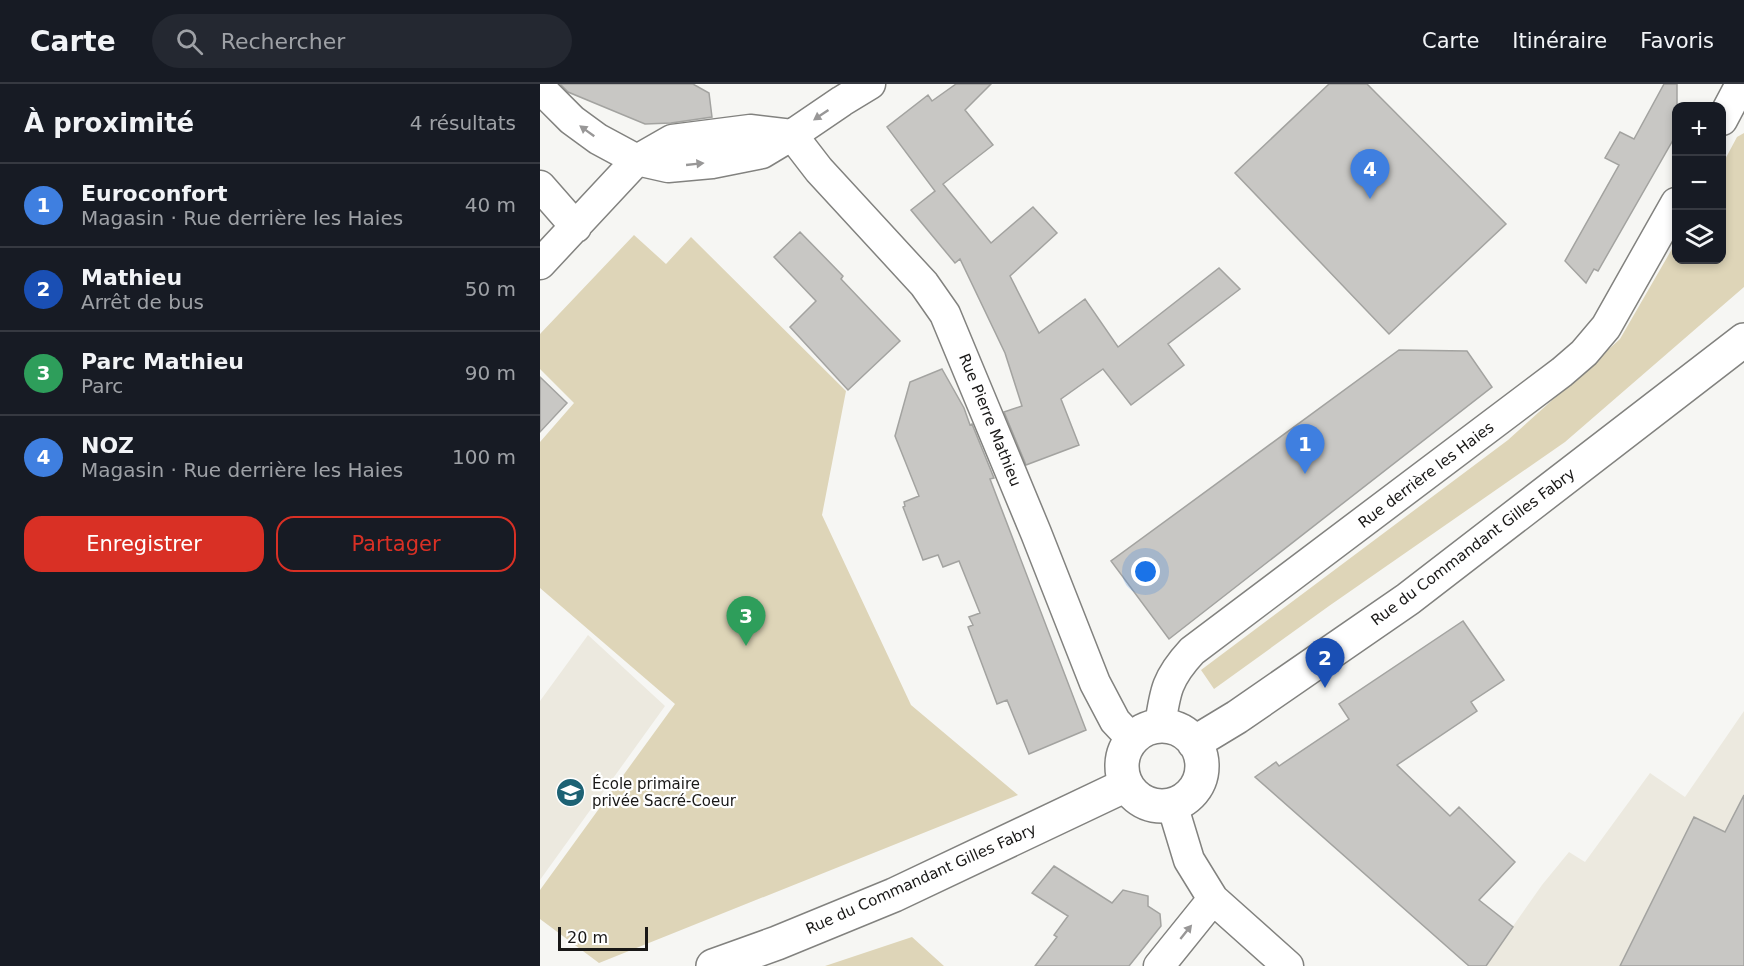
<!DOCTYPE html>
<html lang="fr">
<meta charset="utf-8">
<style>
:root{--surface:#171b24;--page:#242831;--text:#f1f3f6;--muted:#9ea1a6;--line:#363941;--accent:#d93025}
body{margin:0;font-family:"DejaVu Sans",sans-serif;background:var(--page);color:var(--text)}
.controls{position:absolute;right:18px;top:18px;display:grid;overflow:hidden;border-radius:12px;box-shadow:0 3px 9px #0003}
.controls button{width:54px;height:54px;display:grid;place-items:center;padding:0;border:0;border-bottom:2px solid var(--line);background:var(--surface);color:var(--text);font:30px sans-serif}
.scale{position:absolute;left:18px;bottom:15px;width:90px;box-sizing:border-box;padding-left:6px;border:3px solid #191817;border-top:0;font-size:16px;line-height:21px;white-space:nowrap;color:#191817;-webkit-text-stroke:4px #fff;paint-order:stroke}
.you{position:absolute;left:606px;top:488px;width:21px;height:21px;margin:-15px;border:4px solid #fff;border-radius:50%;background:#1a73e8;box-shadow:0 0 0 9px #1a73e833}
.badge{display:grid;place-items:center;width:39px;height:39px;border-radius:50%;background:var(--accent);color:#fff;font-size:20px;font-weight:700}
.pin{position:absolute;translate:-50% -50px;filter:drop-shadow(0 2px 3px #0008)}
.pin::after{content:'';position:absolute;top:32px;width:21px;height:18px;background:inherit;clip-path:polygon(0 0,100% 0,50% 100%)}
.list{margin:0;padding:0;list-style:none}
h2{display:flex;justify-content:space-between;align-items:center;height:78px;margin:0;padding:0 24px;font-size:26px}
h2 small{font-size:20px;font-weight:400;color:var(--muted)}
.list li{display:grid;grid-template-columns:39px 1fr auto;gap:18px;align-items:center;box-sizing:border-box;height:84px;padding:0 24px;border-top:2px solid var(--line)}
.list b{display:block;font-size:22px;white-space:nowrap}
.list p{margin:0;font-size:20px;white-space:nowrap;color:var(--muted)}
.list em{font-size:20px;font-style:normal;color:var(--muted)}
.actions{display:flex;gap:12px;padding:18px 24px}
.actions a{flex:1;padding:14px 0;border:2px solid var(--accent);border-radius:18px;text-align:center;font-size:21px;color:var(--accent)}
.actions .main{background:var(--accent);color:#fff}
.icon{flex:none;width:33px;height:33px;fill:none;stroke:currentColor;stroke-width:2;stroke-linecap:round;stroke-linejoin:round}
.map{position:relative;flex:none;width:1204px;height:882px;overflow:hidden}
header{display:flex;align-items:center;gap:36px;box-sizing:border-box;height:84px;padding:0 30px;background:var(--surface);border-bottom:2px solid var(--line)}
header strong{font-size:28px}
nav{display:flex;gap:33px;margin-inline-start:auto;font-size:21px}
.search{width:420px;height:54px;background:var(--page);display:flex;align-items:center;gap:15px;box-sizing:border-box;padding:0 21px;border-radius:33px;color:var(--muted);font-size:22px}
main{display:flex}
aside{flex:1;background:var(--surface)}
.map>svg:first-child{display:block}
.built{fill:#ece9df}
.green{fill:#ded5b8}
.building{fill:#c8c7c4;stroke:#a3a3a0;stroke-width:1.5}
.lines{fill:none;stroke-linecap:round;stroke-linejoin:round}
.street-casing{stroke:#82827f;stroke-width:33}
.secondary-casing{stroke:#82827f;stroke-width:36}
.street{stroke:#fff;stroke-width:30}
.secondary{stroke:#fff;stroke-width:33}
.oneway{fill:#989797}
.labels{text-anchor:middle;stroke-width:4.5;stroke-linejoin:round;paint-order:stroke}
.street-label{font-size:15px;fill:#191817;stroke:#fff}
.poi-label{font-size:15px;fill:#191817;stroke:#fff;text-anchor:start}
</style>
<header>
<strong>Carte</strong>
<div class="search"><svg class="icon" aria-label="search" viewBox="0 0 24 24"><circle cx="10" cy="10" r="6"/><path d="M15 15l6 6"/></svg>Rechercher</div>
<nav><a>Carte</a><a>Itinéraire</a><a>Favoris</a></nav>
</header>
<main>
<aside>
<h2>À proximité<small>4 résultats</small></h2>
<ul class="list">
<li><span class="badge" style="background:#3f7fe0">1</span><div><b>Euroconfort</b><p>Magasin · Rue derrière les Haies</p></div><em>40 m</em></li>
<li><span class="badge" style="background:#1a4fb4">2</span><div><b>Mathieu</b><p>Arrêt de bus</p></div><em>50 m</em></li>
<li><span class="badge" style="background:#2e9e5b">3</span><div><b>Parc Mathieu</b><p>Parc</p></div><em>90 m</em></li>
<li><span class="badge" style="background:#3f7fe0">4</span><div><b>NOZ</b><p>Magasin · Rue derrière les Haies</p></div><em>100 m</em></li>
</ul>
<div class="actions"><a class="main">Enregistrer</a><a>Partager</a></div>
</aside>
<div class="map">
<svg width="1204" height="882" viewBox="0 0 1204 882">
<rect width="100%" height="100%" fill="#f6f6f3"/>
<path class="built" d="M 48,551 L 125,622 L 0,796 L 0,617 Z
M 1204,627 L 1204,882 L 945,882 L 1002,801 L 1029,768 L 1045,778 L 1110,689 L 1145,713 Z"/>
<path class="green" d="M 1204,49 L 1204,203 L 1025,358 L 789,522 L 674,605 L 661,586 L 968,356 L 1080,255 L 1136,158 L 1136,176 L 1182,176 L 1182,81 L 1197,53 Z
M 94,151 L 126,180 L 151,153 L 306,307 L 282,431 L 371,621 L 478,711 L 59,879 L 0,835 L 0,806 L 135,620 L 0,504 L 0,358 L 34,319 L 0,285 L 0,250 Z
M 372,853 L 404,882 L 285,882 Z"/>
<path class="building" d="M 20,0 L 153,0 L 169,9 L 172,33 L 131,39 L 105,40 L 28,8 Z
M 416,0 L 451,0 L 425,26 L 453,61 L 403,100 L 451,159 L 493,123 L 517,149 L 470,192 L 499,249 L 545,215 L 578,263 L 679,184 L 700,205 L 628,260 L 644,281 L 591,321 L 563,285 L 521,315 L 539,361 L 486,381 L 464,328 L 482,322 L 465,269 L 420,175 L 415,179 L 371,126 L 395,107 L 347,43 L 388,11 L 392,17 Z
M 789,0 L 827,0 L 966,140 L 849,250 L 695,89 Z
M 1124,0 L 1137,0 L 1137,49 L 1058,187 L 1054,185 L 1046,199 L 1025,177 L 1079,81 L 1065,74 L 1080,48 L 1094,55 Z
M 260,148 L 303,192 L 301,195 L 360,257 L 308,306 L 250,243 L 276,217 L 234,173 Z
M 859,266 L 927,267 L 952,303 L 629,555 L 571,477 Z
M 402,285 L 424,324 L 430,341 L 432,340 L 454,394 L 450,395 L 546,646 L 489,670 L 467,616 L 457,620 L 428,543 L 433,541 L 429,533 L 440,529 L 419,477 L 403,483 L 398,471 L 383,476 L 363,423 L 365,422 L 364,418 L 379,412 L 355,352 L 370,298 Z
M 0,293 L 27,319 L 0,348 Z
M 923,537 L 964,596 L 931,618 L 937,627 L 857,681 L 910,732 L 919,723 L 975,778 L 939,816 L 973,843 L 946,882 L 929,882 L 715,693 L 736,678 L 739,682 L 809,635 L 799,620 Z
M 1204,711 L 1204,882 L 1080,882 L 1154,733 L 1185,748 Z
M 514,782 L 572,819 L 583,806 L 608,812 L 608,822 L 620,830 L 621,842 L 589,882 L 495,882 L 517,853 L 514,851 L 528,832 L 492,809 Z"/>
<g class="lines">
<defs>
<path id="street" d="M 0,4 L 32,36 L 58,55 L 97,76 L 128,83 L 172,79 L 222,69 L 252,51 L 279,86 L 384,200 L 405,230 L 496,449 L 555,599 L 575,637 L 592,655
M 1182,36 L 1201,0
M 0,102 L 36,143
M 0,180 L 97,76 L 132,56 L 210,46 L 252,51 L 302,17 L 330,0
M 620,642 C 625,607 627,594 652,567 L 1022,288 L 1044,269 L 1066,243 L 1136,119
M 632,720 L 649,776 L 673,815 L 748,882
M 619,882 L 673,815"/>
<path id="secondary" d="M582 682a40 40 0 1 1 80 0a40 40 0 1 1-80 0Z
M 654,659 L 697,633 L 868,515 L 1204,256
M 173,882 L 237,859 L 354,811 L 586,701"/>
</defs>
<use href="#street" class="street-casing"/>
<use href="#secondary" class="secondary-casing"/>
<use href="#street" class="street"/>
<use href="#secondary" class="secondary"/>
</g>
<defs><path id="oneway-solid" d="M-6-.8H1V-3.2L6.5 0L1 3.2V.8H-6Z" transform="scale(1.5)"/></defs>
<g class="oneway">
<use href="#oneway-solid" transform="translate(281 31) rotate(146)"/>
<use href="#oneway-solid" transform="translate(47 47) rotate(-144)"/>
<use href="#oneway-solid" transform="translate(155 80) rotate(-6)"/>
<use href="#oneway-solid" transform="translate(646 848) rotate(-51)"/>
</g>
<defs>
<symbol id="school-disc" viewBox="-11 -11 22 22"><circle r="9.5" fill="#1d6274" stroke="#fff"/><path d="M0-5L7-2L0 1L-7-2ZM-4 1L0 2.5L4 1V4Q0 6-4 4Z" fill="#fff"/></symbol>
</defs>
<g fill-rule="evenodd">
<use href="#school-disc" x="14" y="692" width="33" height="33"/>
</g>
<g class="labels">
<g class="street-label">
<text transform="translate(450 336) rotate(68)" y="5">Rue Pierre Mathieu</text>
<text transform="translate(886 391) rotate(-37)" y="5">Rue derrière les Haies</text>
<text transform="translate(933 463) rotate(-37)" y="5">Rue du Commandant Gilles Fabry</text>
<text transform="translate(381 795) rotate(-24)" y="5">Rue du Commandant Gilles Fabry</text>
</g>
<g class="poi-label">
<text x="52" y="705">École primaire<tspan x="52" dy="17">privée Sacré-Coeur</tspan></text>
</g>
</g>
</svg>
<div class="controls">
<button>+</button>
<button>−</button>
<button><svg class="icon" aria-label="layers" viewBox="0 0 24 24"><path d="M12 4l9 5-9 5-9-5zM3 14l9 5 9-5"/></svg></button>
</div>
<div class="scale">20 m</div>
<div class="you"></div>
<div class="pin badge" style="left:765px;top:390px;background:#3f7fe0">1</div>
<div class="pin badge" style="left:785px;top:604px;background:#1a4fb4">2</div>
<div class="pin badge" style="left:206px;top:562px;background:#2e9e5b">3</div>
<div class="pin badge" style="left:830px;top:115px;background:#3f7fe0">4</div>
</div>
</main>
